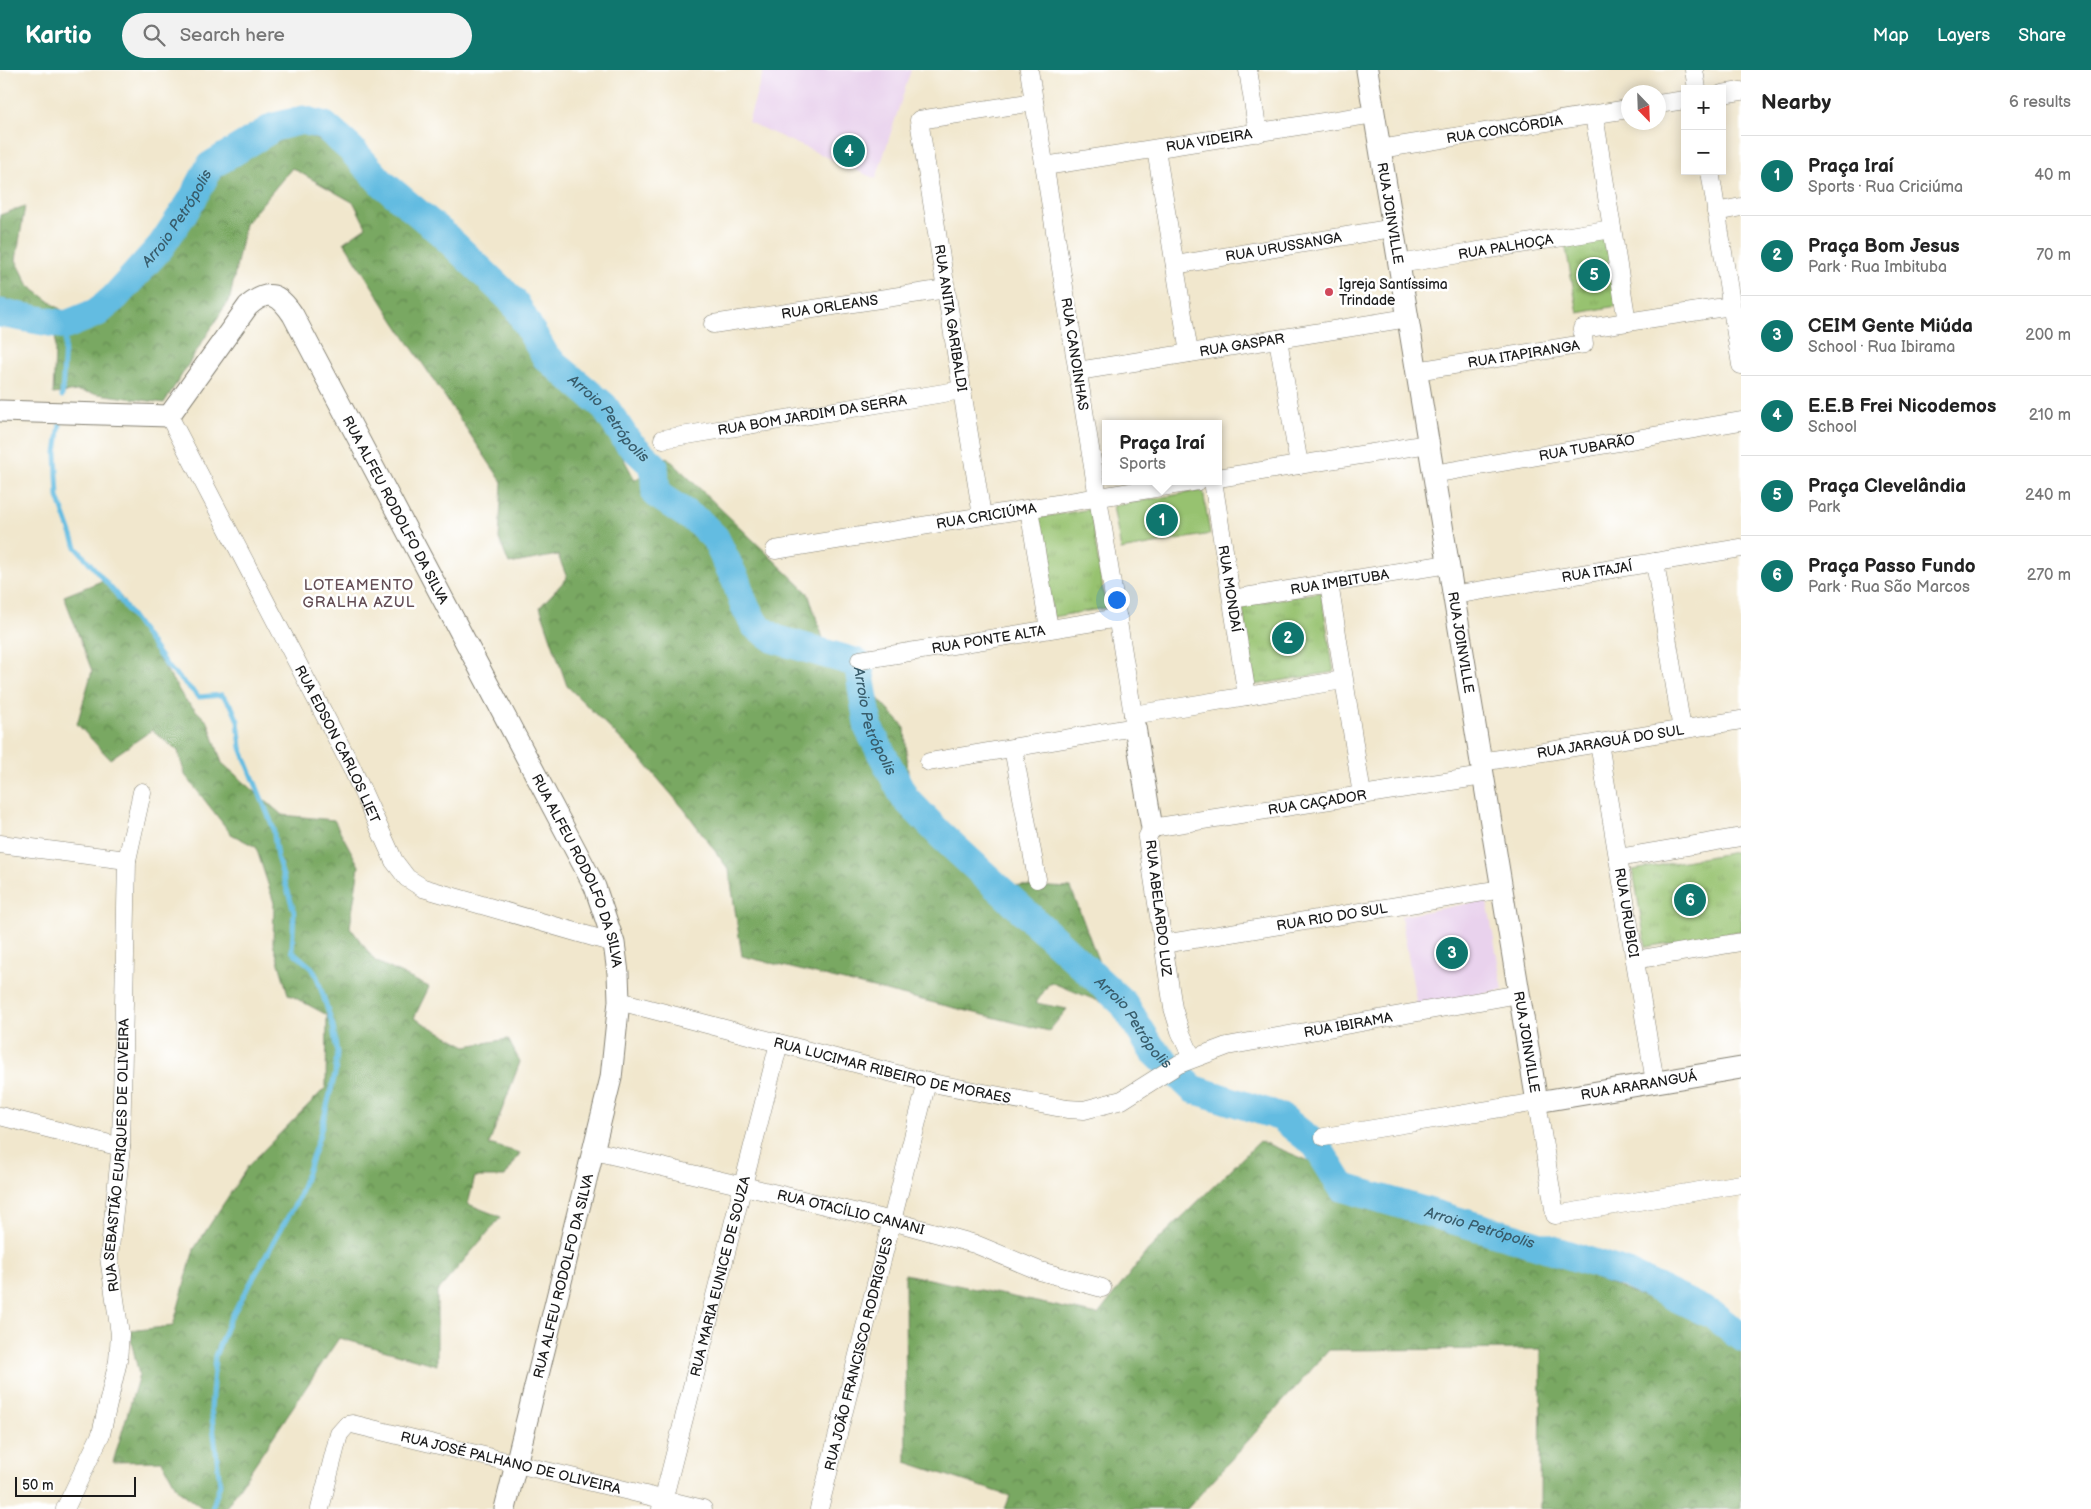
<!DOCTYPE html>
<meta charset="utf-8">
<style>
:root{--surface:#fff;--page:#f2f2f2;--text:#222;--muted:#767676;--line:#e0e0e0;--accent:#0f766e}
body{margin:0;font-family:"Balsamiq Sans",sans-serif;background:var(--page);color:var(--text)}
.controls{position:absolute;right:15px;top:15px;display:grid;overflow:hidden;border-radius:0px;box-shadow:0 2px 12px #0003}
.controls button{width:45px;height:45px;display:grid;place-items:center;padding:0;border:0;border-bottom:1px solid var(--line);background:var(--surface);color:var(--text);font:25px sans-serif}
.compass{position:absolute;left:1621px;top:15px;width:45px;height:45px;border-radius:50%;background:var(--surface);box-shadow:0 2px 12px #0003;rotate:157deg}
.scale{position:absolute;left:15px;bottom:12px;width:121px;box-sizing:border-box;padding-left:5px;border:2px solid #1c1c1c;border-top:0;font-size:14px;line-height:18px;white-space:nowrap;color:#1c1c1c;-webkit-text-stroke:4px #fff;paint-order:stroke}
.you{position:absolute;left:1116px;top:529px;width:18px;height:18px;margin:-12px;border:4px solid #fff;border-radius:50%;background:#1a73e8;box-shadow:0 0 0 8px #1a73e833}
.badge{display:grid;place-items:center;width:32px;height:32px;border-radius:50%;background:var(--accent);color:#fff;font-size:16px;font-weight:700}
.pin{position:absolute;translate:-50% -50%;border:2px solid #fff;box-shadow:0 1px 5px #0006}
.popup{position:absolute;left:1102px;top:350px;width:120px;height:65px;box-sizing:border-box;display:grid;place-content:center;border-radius:0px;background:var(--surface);filter:drop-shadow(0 1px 4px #0005);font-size:16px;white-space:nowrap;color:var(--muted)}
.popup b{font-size:19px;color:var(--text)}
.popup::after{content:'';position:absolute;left:50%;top:100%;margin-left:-10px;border:10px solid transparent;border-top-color:var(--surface)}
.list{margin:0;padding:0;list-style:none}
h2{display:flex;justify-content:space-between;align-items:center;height:65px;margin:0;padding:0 20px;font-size:21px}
h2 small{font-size:16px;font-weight:400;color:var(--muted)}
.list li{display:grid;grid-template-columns:32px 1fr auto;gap:15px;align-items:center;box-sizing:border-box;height:80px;padding:0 20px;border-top:1px solid var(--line)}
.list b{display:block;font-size:19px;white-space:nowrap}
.list p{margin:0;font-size:16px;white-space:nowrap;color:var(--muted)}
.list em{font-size:16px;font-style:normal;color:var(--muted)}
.icon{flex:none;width:28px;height:28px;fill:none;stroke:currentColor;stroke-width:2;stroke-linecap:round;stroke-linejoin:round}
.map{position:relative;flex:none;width:1741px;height:1439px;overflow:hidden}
header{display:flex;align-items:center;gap:30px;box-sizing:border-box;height:70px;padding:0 25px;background:var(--accent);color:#fff}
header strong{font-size:24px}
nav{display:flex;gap:28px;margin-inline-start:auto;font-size:18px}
.search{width:350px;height:45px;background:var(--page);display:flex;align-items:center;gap:12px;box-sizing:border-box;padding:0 18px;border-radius:28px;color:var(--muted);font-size:19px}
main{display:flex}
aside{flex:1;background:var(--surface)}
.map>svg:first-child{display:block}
.built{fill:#e9d2ed}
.grass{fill:url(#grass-tufts);stroke:#5a6f46}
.forest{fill:url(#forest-crowns);stroke:#4a623f}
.garden{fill:#97c26f;stroke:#5a6f46}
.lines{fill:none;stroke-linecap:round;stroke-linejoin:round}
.stream{stroke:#63bce1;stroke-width:5}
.river{stroke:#63bce1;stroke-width:29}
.minor-casing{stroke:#868274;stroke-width:19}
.tertiary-casing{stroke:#868274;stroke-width:23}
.minor{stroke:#fff;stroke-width:18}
.tertiary{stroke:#fff;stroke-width:21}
.poi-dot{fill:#d1495b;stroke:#fff;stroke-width:2}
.labels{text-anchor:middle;stroke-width:5;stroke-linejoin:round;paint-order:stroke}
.street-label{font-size:14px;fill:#1c1c1c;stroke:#fff}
.poi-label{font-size:14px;fill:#1c1c1c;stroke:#fff;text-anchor:start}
.water-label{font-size:15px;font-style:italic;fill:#385c6b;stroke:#fff}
.neighbourhood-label{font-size:15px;letter-spacing:1px;fill:#634d54;stroke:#fff}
</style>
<header>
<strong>Kartio</strong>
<div class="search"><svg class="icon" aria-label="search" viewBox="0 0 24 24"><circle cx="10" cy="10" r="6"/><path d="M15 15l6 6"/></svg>Search here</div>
<nav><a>Map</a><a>Layers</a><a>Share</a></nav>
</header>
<main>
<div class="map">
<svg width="1741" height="1439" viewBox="0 0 1741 1439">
<defs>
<pattern id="grass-tufts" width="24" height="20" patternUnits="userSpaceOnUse" patternTransform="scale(1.25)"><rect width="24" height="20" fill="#97c26f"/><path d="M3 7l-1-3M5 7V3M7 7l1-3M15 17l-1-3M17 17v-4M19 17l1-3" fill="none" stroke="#82a660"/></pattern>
<pattern id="forest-crowns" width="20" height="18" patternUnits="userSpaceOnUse" patternTransform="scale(1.25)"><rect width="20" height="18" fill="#79a862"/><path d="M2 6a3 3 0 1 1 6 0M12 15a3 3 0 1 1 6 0" fill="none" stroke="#628850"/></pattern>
</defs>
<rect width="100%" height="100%" fill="#fff"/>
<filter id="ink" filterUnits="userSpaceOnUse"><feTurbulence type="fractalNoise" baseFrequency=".02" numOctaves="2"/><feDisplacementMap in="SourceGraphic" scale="10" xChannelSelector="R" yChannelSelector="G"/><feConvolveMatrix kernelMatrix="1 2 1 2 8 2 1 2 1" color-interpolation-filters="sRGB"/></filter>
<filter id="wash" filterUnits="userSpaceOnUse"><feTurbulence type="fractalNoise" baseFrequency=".0096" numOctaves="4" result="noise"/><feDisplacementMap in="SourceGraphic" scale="20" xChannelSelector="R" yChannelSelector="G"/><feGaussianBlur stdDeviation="1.12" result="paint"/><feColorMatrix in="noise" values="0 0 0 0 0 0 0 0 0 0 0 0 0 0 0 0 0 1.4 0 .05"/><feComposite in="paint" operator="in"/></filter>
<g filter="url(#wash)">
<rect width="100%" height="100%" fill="#f1e7cd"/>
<path class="built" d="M 764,0 L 911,0 L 876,109 L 748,52 Z
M 1487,830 L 1503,920 L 1417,936 L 1401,846 Z"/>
<path class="grass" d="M 1610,166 L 1622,235 L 1578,243 L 1565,174 Z
M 1090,439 L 1106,538 L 1053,547 L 1037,448 Z
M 1321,522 L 1334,602 L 1255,615 L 1242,535 Z
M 1741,781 L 1741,861 L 1646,877 L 1633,800 Z"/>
<path class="forest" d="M 286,57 L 339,78 L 413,151 L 463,192 L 528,263 L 542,293 L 599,342 L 635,410 L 667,387 L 808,523 L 823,568 L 905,658 L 909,719 L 1009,815 L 1071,818 L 1116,938 L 1050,912 L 1036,933 L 1067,939 L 1049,961 L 742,886 L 729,800 L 684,739 L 640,688 L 567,616 L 540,537 L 567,508 L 558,485 L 509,494 L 499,469 L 502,412 L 394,251 L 344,172 L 366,157 L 354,133 L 292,98 L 245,154 L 230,228 L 164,333 L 77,321 L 53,324 L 56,259 L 31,254 L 0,252 L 0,145 L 25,136 L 16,190 L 29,216 L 83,256 L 108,244 L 174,152 L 194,114 Z
M 104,510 L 121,527 L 185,630 L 208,652 L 222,693 L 282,745 L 334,750 L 359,796 L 350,857 L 375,891 L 429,917 L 414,948 L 466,976 L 508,969 L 520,992 L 489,1074 L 520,1083 L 505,1107 L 475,1107 L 468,1134 L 501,1147 L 437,1222 L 437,1295 L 339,1268 L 225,1439 L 204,1439 L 178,1420 L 162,1391 L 113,1392 L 139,1305 L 129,1261 L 173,1256 L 194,1179 L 248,1096 L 326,1017 L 327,945 L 288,924 L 273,873 L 274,833 L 256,777 L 231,764 L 185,705 L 178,681 L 152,660 L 110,689 L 77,654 L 92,601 L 64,526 Z
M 1260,1071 L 1741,1267 L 1741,1439 L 1540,1439 L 1541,1279 L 1329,1280 L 1187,1439 L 1005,1439 L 1010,1426 L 906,1392 L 905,1204 L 1098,1245 L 1148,1180 Z"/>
<path class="garden" d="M 1203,420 L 1210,464 L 1121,480 L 1113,436 Z"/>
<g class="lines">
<path class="stream" d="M 62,326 L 66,255
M 60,354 L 56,383 L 58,427 L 76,477 L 116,524 L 167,596 L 199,627 L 222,625 L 232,637 L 238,651 L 241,678 L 273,757 L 277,787 L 294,841 L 292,881 L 312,898 L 317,907 L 333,956 L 337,983 L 335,1004 L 320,1064 L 298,1129 L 229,1251 L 215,1286 L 211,1339 L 220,1414 L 212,1439"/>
<path class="river" id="s1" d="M 0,243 L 66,255 L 98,242 L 115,227 L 161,176 L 192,130 L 210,96 L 274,57 L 303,50 L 325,56 L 351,79 L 381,112 L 443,164 L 515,233 L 546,287 L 604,336 L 628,372 L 654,396 L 656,424 L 700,453 L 715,468 L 736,511 L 743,532 L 755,555 L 775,569 L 858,593 L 869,659 L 905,728 L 941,765 L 1124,934 L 1152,979 L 1193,1019 L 1281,1047 L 1316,1075 L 1342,1117 L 1519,1169 L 1628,1204 L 1713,1245 L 1741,1267"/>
</g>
</g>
<g filter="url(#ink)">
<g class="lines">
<defs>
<g id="minor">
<path d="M 1248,0 L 1258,63"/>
<path d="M 1694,0 L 1697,19"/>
<path d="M 1722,24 L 1741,21"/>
<path d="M 1658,34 L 1685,30"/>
<path d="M 1594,45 L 1627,252"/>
<path d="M 1156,79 L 1189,283"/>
<path id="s2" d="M 1380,79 L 1628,39"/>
<path id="s3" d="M 1045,96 L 1374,44"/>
<path d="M 1710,101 L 1741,295"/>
<path d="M 1716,142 L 1741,137"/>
<path id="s4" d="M 1399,194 L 1612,159"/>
<path id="s5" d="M 1175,195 L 1393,158"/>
<path id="s6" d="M 713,254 L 946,219"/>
<path d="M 1278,269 L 1299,395"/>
<path id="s7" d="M 1078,301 L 1408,248"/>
<path id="s8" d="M 1416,301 L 1584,274 L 1582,259 L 1731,236"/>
<path id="s9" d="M 169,346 L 351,696 L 394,791 L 407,808 L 423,818 L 614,873"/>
<path id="s10" d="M 663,369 L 962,320"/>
<path id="s11" d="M 1433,404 L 1741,351"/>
<path d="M 1218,408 L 1428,374"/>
<path id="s12" d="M 1213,411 L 1247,626"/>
<path d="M 1029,439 L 1049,559"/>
<path d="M 982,446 L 919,50 L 1034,32"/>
<path id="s13" d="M 775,480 L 1198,411"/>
<path d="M 1655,492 L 1682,660"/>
<path d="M 1329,513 L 1362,725"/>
<path id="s14" d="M 1453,525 L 1741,478"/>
<path id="s15" d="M 1232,529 L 1448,494"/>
<path id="s16" d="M 860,590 L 1118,548"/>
<path d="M 1133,645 L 1343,610"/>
<path id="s17" d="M 1599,673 L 1655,1012"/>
<path d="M 1013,678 L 1037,809"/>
<path d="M 929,692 L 1135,657 L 1029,0"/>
<path id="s18" d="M 1481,692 L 1741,650"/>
<path d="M 0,774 L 127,790"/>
<path d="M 1618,788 L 1741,767"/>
<path id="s19" d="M 1163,874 L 1502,819"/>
<path d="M 1635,890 L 1741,872"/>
<path id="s20" d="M 619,931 L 927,1012 L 1067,1039 L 1084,1040 L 1122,1030 L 1179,994 L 1227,976 L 1519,924"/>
<path id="s21" d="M 1192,988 L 1180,961 L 1173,938 L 1147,768 L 1152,758 L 1483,706"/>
<path d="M 0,1046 L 121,1077"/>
<path d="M 1324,1067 L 1537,1032 L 1555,1145 L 1741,1114"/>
<path id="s22" d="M 594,1081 L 892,1151 L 975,1174 L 1040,1201 L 1102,1218"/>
<path id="s23" d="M 65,1439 L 101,1364 L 118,1291 L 120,1264 L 109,1187 L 121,1077 L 127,790 L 142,722"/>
<path id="s24" d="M 320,1439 L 339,1364 L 347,1355 L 352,1354 L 703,1439"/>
<path id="s25" d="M 661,1439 L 779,973"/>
<path id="s26" d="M 819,1439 L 927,1012"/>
</g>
<g id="tertiary">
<path id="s27" d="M 1367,0 L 1537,1032 L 1741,998"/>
<path id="s28" d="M 0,341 L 169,346 L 248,236 C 269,218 279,224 293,245 L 595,817 L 614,873 L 618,903 L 619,931 L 611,1008 L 505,1439"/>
<path d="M 1135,657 L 1152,758"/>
</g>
</defs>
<use href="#minor" class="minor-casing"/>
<use href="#tertiary" class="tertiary-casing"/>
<use href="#minor" class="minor"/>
<use href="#tertiary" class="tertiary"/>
</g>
</g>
<circle class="poi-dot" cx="1329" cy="222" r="5"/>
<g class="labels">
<g class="street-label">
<text dy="5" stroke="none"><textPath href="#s2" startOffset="126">RUA CONCÓRDIA</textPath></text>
<text dy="5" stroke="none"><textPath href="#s3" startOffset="166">RUA VIDEIRA</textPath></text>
<text dy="5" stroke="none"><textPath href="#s27" startOffset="145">RUA JOINVILLE</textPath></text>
<text dy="5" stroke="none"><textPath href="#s4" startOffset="108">RUA PALHOÇA</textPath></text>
<text dy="5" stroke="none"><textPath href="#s5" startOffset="110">RUA URUSSANGA</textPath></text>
<text dy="5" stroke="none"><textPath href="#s6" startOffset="118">RUA ORLEANS</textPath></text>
<text transform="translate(951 248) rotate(81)" y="5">RUA ANITA GARIBALDI</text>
<text dy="5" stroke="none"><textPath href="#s7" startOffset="166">RUA GASPAR</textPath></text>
<text dy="5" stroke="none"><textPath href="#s8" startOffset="109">RUA ITAPIRANGA</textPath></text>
<text transform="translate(1075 284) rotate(81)" y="5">RUA CANOINHAS</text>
<text dy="5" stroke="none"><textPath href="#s10" startOffset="151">RUA BOM JARDIM DA SERRA</textPath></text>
<text dy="5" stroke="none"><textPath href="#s11" startOffset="156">RUA TUBARÃO</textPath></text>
<text dy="5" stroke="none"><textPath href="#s28" startOffset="581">RUA ALFEU RODOLFO DA SILVA</textPath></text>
<text dy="5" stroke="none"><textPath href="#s13" startOffset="214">RUA CRICIÚMA</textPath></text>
<text dy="5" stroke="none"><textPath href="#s14" startOffset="146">RUA ITAJAÍ</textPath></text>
<text dy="5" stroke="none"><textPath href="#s15" startOffset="109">RUA IMBITUBA</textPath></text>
<text dy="5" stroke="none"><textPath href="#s12" startOffset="109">RUA MONDAÍ</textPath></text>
<text dy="5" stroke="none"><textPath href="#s16" startOffset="130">RUA PONTE ALTA</textPath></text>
<text dy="5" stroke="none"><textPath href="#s27" startOffset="580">RUA JOINVILLE</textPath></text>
<text dy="5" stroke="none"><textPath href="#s18" startOffset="131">RUA JARAGUÁ DO SUL</textPath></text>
<text dy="5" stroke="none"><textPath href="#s9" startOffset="369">RUA EDSON CARLOS LIET</textPath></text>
<text dy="5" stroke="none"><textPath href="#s21" startOffset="404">RUA CAÇADOR</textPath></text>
<text dy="5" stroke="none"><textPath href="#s28" startOffset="986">RUA ALFEU RODOLFO DA SILVA</textPath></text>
<text transform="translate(1159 838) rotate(83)" y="5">RUA ABELARDO LUZ</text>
<text dy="5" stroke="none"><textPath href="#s17" startOffset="172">RUA URUBICI</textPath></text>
<text dy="5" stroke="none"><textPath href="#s19" startOffset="171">RUA RIO DO SUL</textPath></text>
<text dy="5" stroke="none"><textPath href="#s20" startOffset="759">RUA IBIRAMA</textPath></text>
<text dy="5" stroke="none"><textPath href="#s27" startOffset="985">RUA JOINVILLE</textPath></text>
<text dy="5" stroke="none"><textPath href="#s20" startOffset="282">RUA LUCIMAR RIBEIRO DE MORAES</textPath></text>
<text dy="5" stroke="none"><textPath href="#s27" startOffset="1149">RUA ARARANGUÁ</textPath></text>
<text dy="5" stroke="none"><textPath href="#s23" startOffset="365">RUA SEBASTIÃO EURIQUES DE OLIVEIRA</textPath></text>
<text dy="5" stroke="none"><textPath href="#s22" startOffset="264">RUA OTACÍLIO CANANI</textPath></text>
<text transform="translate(563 1206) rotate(-76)" y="5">RUA ALFEU RODOLFO DA SILVA</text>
<text dy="5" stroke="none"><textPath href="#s25" startOffset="240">RUA MARIA EUNICE DE SOUZA</textPath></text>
<text dy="5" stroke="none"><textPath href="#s26" startOffset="160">RUA JOÃO FRANCISCO RODRIGUES</textPath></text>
<text dy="5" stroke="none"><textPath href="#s24" startOffset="258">RUA JOSÉ PALHANO DE OLIVEIRA</textPath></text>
</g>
<g class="poi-label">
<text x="1339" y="219">Igreja Santíssima<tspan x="1339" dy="16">Trindade</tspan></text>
</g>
<g class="water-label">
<text dy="5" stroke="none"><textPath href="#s1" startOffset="225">Arroio Petrópolis</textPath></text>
<text dy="5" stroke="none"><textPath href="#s1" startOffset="825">Arroio Petrópolis</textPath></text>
<text dy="5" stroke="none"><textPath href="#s1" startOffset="1261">Arroio Petrópolis</textPath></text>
<text dy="5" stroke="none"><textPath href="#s1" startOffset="1666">Arroio Petrópolis</textPath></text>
<text dy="5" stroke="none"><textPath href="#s1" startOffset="2086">Arroio Petrópolis</textPath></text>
</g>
<g class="neighbourhood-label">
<text x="359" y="520">LOTEAMENTO<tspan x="359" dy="17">GRALHA AZUL</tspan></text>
</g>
</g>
</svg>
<div class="controls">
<button>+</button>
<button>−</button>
</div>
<svg class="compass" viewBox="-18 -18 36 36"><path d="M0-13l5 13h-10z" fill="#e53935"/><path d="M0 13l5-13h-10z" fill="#767676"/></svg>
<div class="scale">50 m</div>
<div class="you"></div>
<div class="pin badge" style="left:1162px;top:450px">1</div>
<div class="popup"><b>Praça Iraí</b>Sports</div>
<div class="pin badge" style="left:1288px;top:568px">2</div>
<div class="pin badge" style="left:1452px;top:883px">3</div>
<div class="pin badge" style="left:849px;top:81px">4</div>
<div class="pin badge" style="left:1594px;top:205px">5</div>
<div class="pin badge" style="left:1690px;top:830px">6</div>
</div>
<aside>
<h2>Nearby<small>6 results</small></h2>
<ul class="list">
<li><span class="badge">1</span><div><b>Praça Iraí</b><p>Sports · Rua Criciúma</p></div><em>40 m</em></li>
<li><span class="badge">2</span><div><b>Praça Bom Jesus</b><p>Park · Rua Imbituba</p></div><em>70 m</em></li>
<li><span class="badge">3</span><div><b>CEIM Gente Miúda</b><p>School · Rua Ibirama</p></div><em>200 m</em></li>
<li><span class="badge">4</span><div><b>E.E.B Frei Nicodemos</b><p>School</p></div><em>210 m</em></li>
<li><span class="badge">5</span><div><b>Praça Clevelândia</b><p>Park</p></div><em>240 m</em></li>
<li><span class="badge">6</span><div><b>Praça Passo Fundo</b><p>Park · Rua São Marcos</p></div><em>270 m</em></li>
</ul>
</aside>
</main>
